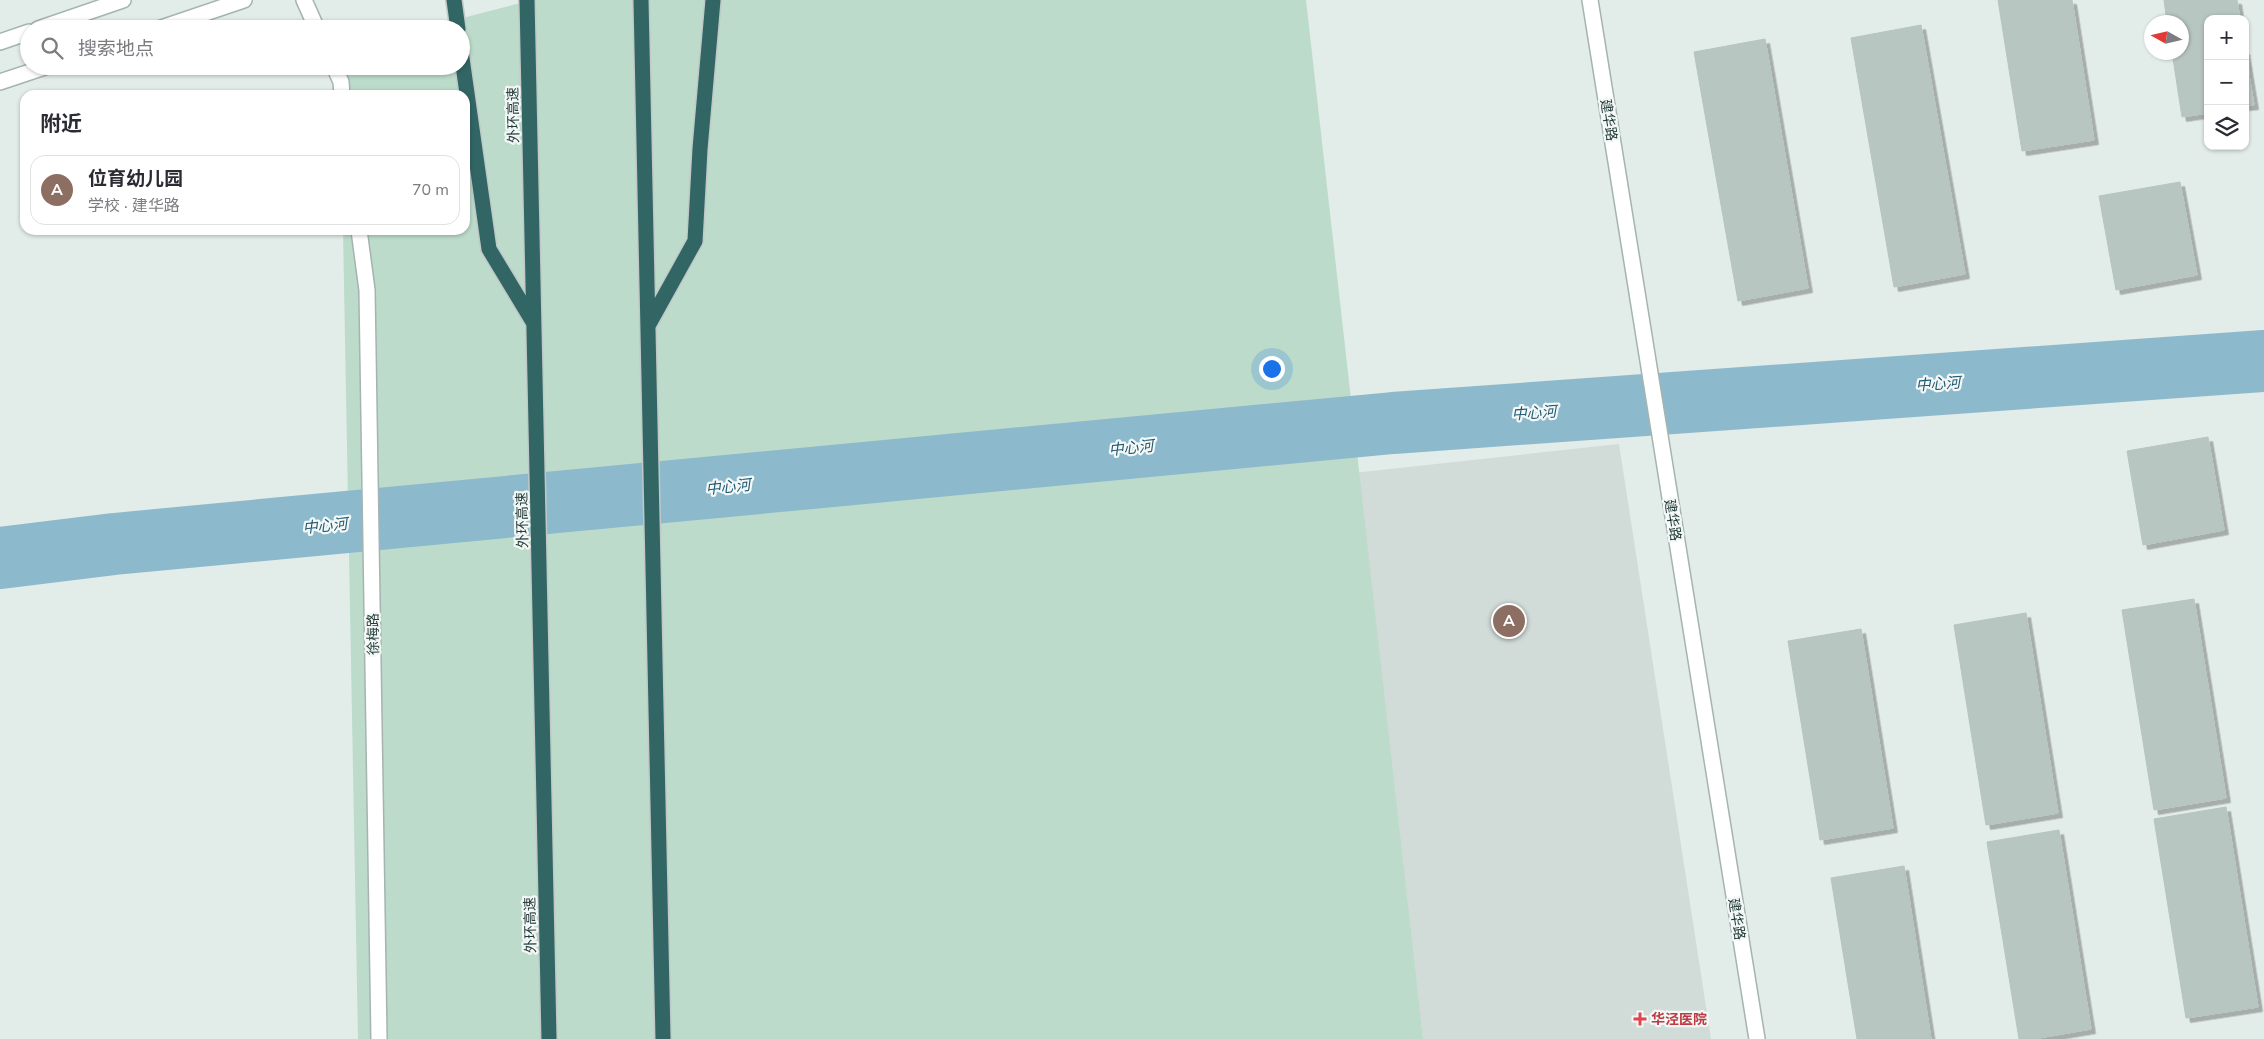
<!DOCTYPE html>
<html lang="zh">
<meta charset="utf-8">
<style>
:root{--surface:#fff;--page:#f7f7f7;--text:#2b2b33;--muted:#7c7c81;--line:#e1e1e2;--accent:#d93025}
body{margin:0;font-family:"Nunito Sans","Noto Sans SC",sans-serif;background:var(--page);color:var(--text)}
.controls{position:absolute;right:15px;top:15px;display:grid;overflow:hidden;border-radius:10px;box-shadow:0 1px 4px #0004}
.controls button{width:45px;height:45px;display:grid;place-items:center;padding:0;border:0;border-bottom:1px solid var(--line);background:var(--surface);color:var(--text);font:25px sans-serif}
.compass{position:absolute;left:2144px;top:15px;width:45px;height:45px;border-radius:50%;background:var(--surface);box-shadow:0 1px 4px #0004;rotate:278deg}
.you{position:absolute;left:1271px;top:368px;width:18px;height:18px;margin:-12px;border:4px solid #fff;border-radius:50%;background:#1a73e8;box-shadow:0 0 0 8px #1a73e833}
.badge{display:grid;place-items:center;width:32px;height:32px;border-radius:50%;background:var(--accent);color:#fff;font-size:16px;font-weight:700}
.pin{position:absolute;translate:-50% -50%;border:2px solid #fff;box-shadow:0 1px 5px #0006}
.list{margin:0;padding:0;list-style:none}
h2{display:flex;justify-content:space-between;align-items:center;height:65px;margin:0;padding:0 20px;font-size:21px}
h2 small{font-size:16px;font-weight:400;color:var(--muted)}
.list li{display:grid;grid-template-columns:32px 1fr auto;gap:15px;align-items:center;box-sizing:border-box;height:70px;margin:0 10px 10px;padding:0 10px;border:1px solid var(--line);border-radius:15px}
.list b{display:block;font-size:19px;white-space:nowrap}
.list p{margin:0;font-size:16px;white-space:nowrap;color:var(--muted)}
.list em{font-size:16px;font-style:normal;color:var(--muted)}
.icon{flex:none;width:28px;height:28px;fill:none;stroke:currentColor;stroke-width:2;stroke-linecap:round;stroke-linejoin:round}
.map{position:relative;flex:none;width:2264px;height:1039px;overflow:hidden}
.search{position:absolute;background:var(--surface);box-shadow:0 1px 4px #0004;left:20px;top:20px;width:450px;height:55px;display:flex;align-items:center;gap:12px;box-sizing:border-box;padding:0 18px;border-radius:28px;color:var(--muted);font-size:19px}
.panel{position:absolute;background:var(--surface);box-shadow:0 1px 4px #0004;left:20px;top:90px;width:450px;height:145px;border-radius:15px}
.map>svg:first-child{display:block}
.built{fill:#d1dbd8}
.green{fill:#bcdbca}
.lines{fill:none;stroke-linecap:round;stroke-linejoin:round}
.river{stroke:#8db9cd;stroke-width:62}
.building{fill:#b8c6c2;stroke:#b5c5c1;filter:url(#shadow)}
.minor-casing{stroke:#a5b4b1;stroke-width:18}
.highway-casing{stroke:#c1c8c8;stroke-width:18}
.minor{stroke:#fff;stroke-width:15}
.highway{stroke:#316664;stroke-width:15}
.health-dot{fill:#e0444e;stroke:#f3f8f6;stroke-width:2}
.labels{text-anchor:middle;stroke-width:4.5;stroke-linejoin:round;paint-order:stroke}
.street-label{font-size:14px;fill:#233c39;stroke:#f3f8f6}
.health-label{font-size:14px;font-weight:bold;fill:#be3a42;stroke:#f3f8f6;text-anchor:start}
.water-label{font-size:15px;font-style:italic;fill:#215974;stroke:#f3f8f6}
</style>
<div class="map">
<svg width="2264" height="1039" viewBox="0 0 2264 1039">
<defs>
<filter id="shadow"><feDropShadow dx="4.5" dy="4.5" stdDeviation="0" flood-color="#0004"/></filter>
</defs>
<rect width="100%" height="100%" fill="#e2ece9"/>
<path class="built" d="M 1619,444 L 1711,1039 L 1423,1039 L 1353,473 Z"/>
<path class="green" d="M 532,0 L 1306,0 L 1423,1039 L 358,1039 L 343,230 L 465,230 L 465,95 L 341,95 L 340,66 L 461,66 L 461,29 L 420,29 Z"/>
<g class="lines">
<path class="river" d="M 0,558 L 114,544 L 1393,423 L 2264,361"/>
</g>
<path class="building" d="M 1998,0 L 2072,0 L 2094,140 L 2022,151 Z
M 2164,0 L 2237,0 L 2240,19 L 2208,19 L 2208,113 L 2182,117 L 2172,52 L 2182,52 L 2182,22 L 2167,22 Z
M 1921,25 L 1965,274 L 1894,287 L 1851,38 Z
M 1765,39 L 1808,288 L 1738,301 L 1694,52 Z
M 2245,50 L 2254,105 L 2245,106 Z
M 2180,182 L 2197,275 L 2116,290 L 2099,196 Z
M 2208,437 L 2224,530 L 2143,545 L 2127,451 Z
M 2194,599 L 2226,798 L 2154,810 L 2122,610 Z
M 2026,613 L 2058,813 L 1986,825 L 1954,625 Z
M 1861,629 L 1893,828 L 1820,840 L 1788,641 Z
M 2226,807 L 2258,1007 L 2186,1018 L 2154,819 Z
M 2059,830 L 2091,1029 L 2033,1039 L 2019,1039 L 1987,842 Z
M 1904,866 L 1931,1039 L 1857,1039 L 1831,878 Z"/>
<g class="lines">
<defs>
<path id="minor" d="M 304,0 L 317,29
M 1590,0 L 1757,1039
M 38,29 L 123,0
M 158,29 L 244,0
M 0,42 L 29,32
M 334,66 L 341,82 L 342,95
M 0,82 L 48,66
M 359,230 L 367,290 L 379,1039"/>
<path id="highway" d="M 454,0 L 458,29
M 527,0 L 549,1039
M 641,0 L 663,1039
M 461,51 L 489,249 L 533,322
M 649,324 L 695,241 L 700,149 L 713,0"/>
</defs>
<use href="#minor" class="minor-casing"/>
<use href="#highway" class="highway-casing"/>
<use href="#minor" class="minor"/>
<use href="#highway" class="highway"/>
</g>
<path class="health-dot" d="M1637.5 1011.5h5v5h5v5h-5v5h-5v-5h-5v-5h5z"/>
<g class="labels">
<g class="street-label">
<text transform="translate(513 115) rotate(-91)" y="5">外环高速</text>
<text transform="translate(1609 120) rotate(81)" y="5">建华路</text>
<text transform="translate(522 520) rotate(-91)" y="5">外环高速</text>
<text transform="translate(1673 520) rotate(81)" y="5">建华路</text>
<text transform="translate(373 634) rotate(-91)" y="5">徐梅路</text>
<text transform="translate(1737 919) rotate(81)" y="5">建华路</text>
<text transform="translate(530 925) rotate(-91)" y="5">外环高速</text>
</g>
<g class="health-label">
<text x="1651" y="1024">华泾医院</text>
</g>
<g class="water-label">
<text transform="translate(1938 384) rotate(-4)" y="5">中心河</text>
<text transform="translate(1534 413) rotate(-4)" y="5">中心河</text>
<text transform="translate(1131 448) rotate(-6)" y="5">中心河</text>
<text transform="translate(728 487) rotate(-6)" y="5">中心河</text>
<text transform="translate(325 526) rotate(-6)" y="5">中心河</text>
</g>
</g>
</svg>
<div class="controls">
<button>+</button>
<button>−</button>
<button><svg class="icon" aria-label="layers" viewBox="0 0 24 24"><path d="M12 4l9 5-9 5-9-5zM3 14l9 5 9-5"/></svg></button>
</div>
<svg class="compass" viewBox="-18 -18 36 36"><path d="M0-13l5 13h-10z" fill="#e53935"/><path d="M0 13l5-13h-10z" fill="#7c7c81"/></svg>
<div class="you"></div>
<div class="pin badge" style="left:1509px;top:621px;background:#8d6e63">A</div>
<div class="search"><svg class="icon" aria-label="search" viewBox="0 0 24 24"><circle cx="10" cy="10" r="6"/><path d="M15 15l6 6"/></svg>搜索地点</div>
<section class="panel">
<h2>附近<small></small></h2>
<ul class="list">
<li><span class="badge" style="background:#8d6e63">A</span><div><b>位育幼儿园</b><p>学校 · 建华路</p></div><em>70 m</em></li>
</ul>
</section>
</div>
